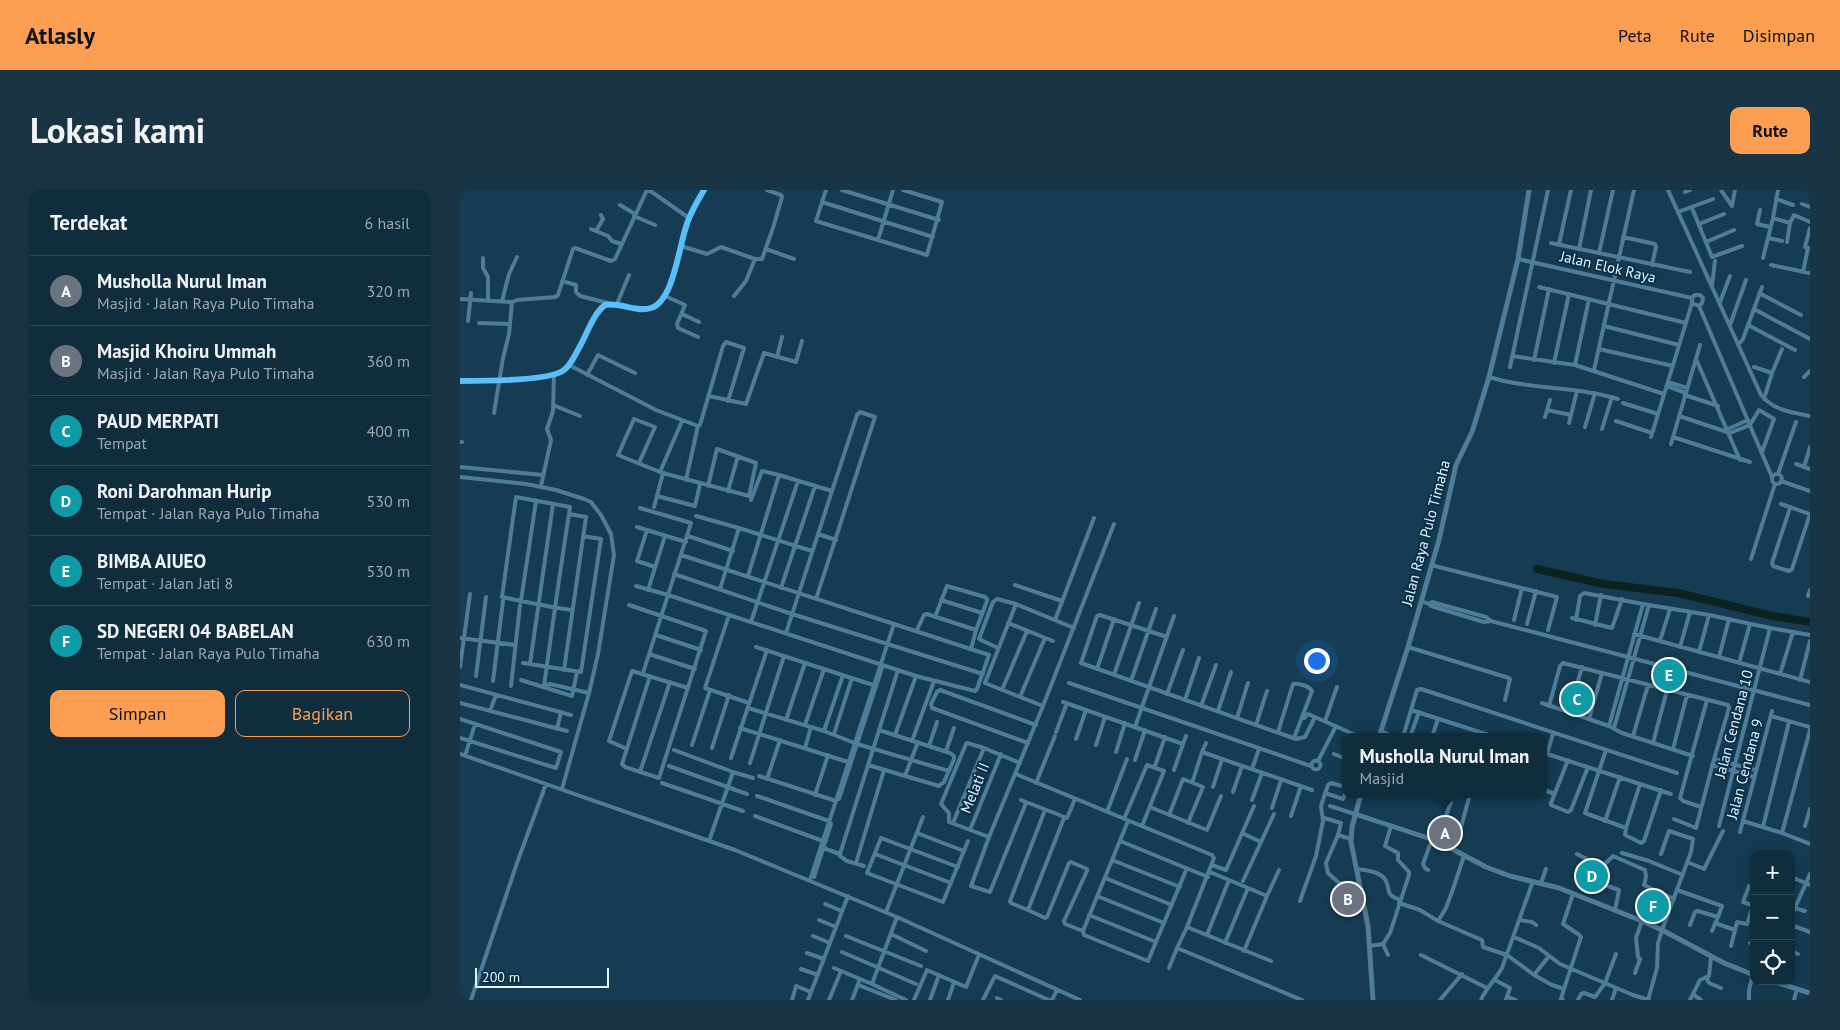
<!DOCTYPE html>
<html lang="id">
<meta charset="utf-8">
<style>
:root{--surface:#102d3e;--page:#193545;--text:#f1f3f6;--muted:#9ca8b0;--line:#304958;--accent:#fb9e51}
body{margin:0;font-family:"PT Sans",sans-serif;background:var(--page);color:var(--text)}
.controls{position:absolute;right:15px;bottom:15px;display:grid;overflow:hidden;border-radius:10px;box-shadow:0 2px 12px #0003}
.controls button{width:45px;height:45px;display:grid;place-items:center;padding:0;border:0;border-bottom:1px solid var(--line);background:var(--surface);color:var(--text);font:25px sans-serif}
.scale{position:absolute;left:15px;bottom:12px;width:134px;box-sizing:border-box;padding-left:5px;border:2px solid #e5f3fd;border-top:0;font-size:14px;line-height:18px;white-space:nowrap;color:#e5f3fd;-webkit-text-stroke:4px #083147;paint-order:stroke}
.you{position:absolute;left:856px;top:470px;width:18px;height:18px;margin:-12px;border:4px solid #fff;border-radius:50%;background:#1a73e8;box-shadow:0 0 0 8px #1a73e833}
.badge{display:grid;place-items:center;width:32px;height:32px;border-radius:50%;background:var(--accent);color:#fff;font-size:16px;font-weight:700}
.pin{position:absolute;translate:-50% -50%;border:2px solid #fff;box-shadow:0 1px 5px #0006}
.popup{position:absolute;left:882px;top:543px;width:205px;height:65px;box-sizing:border-box;display:grid;place-content:center;border-radius:10px;background:var(--surface);filter:drop-shadow(0 1px 4px #0005);font-size:16px;white-space:nowrap;color:var(--muted)}
.popup b{font-size:19px;color:var(--text)}
.popup::after{content:'';position:absolute;left:50%;top:100%;margin-left:-10px;border:10px solid transparent;border-top-color:var(--surface)}
.list{margin:0;padding:0;list-style:none}
h2{display:flex;justify-content:space-between;align-items:center;height:65px;margin:0;padding:0 20px;font-size:21px}
h2 small{font-size:16px;font-weight:400;color:var(--muted)}
.list li{display:grid;grid-template-columns:32px 1fr auto;gap:15px;align-items:center;box-sizing:border-box;height:70px;padding:0 20px;border-top:1px solid var(--line)}
.list b{display:block;font-size:19px;white-space:nowrap}
.list p{margin:0;font-size:16px;white-space:nowrap;color:var(--muted)}
.list em{font-size:16px;font-style:normal;color:var(--muted)}
.actions{display:flex;gap:10px;padding:15px 20px}
.actions a{flex:1;padding:11px 0;border:1px solid var(--accent);border-radius:10px;text-align:center;font-size:18px;color:var(--accent)}
.actions .main{background:var(--accent);color:#111}
.icon{flex:none;width:28px;height:28px;fill:none;stroke:currentColor;stroke-width:2;stroke-linecap:round;stroke-linejoin:round}
.map{position:relative;flex:none;width:1350px;height:810px;overflow:hidden;border-radius:10px}
header{display:flex;align-items:center;gap:30px;box-sizing:border-box;height:70px;padding:0 25px;background:var(--accent);color:#111}
header strong{font-size:24px}
nav{display:flex;gap:28px;margin-inline-start:auto;font-size:18px}
.intro{display:flex;align-items:center;justify-content:space-between;box-sizing:border-box;height:120px;padding:0 30px}
h1{margin:0;font-size:35px}
.button{padding:12px 22px;border-radius:10px;background:var(--accent);color:#111;font-size:18px;font-weight:700}
main{display:flex;gap:30px;padding:0 30px}
aside{flex:1;background:var(--surface);border-radius:10px;box-shadow:0 2px 12px #0003}
.map>svg:first-child{display:block}
.lines{fill:none;stroke-linecap:round;stroke-linejoin:round}
.river{stroke:#0c221e;stroke-width:8}
.minor{stroke:#4f7c99;stroke-width:4}
.tertiary{stroke:#4f7c99;stroke-width:5}
.primary{stroke:#5abef9;stroke-width:6}
.labels{text-anchor:middle;stroke-width:4;stroke-linejoin:round;paint-order:stroke}
.street-label{font-size:15px;fill:#e5f3fd;stroke:#083147}
</style>
<header>
<strong>Atlasly</strong>
<nav><a>Peta</a><a>Rute</a><a>Disimpan</a></nav>
</header>
<div class="intro"><h1>Lokasi kami</h1><a class="button">Rute</a></div>
<main>
<aside>
<h2>Terdekat<small>6 hasil</small></h2>
<ul class="list">
<li><span class="badge" style="background:#6b7280">A</span><div><b>Musholla Nurul Iman</b><p>Masjid · Jalan Raya Pulo Timaha</p></div><em>320 m</em></li>
<li><span class="badge" style="background:#6b7280">B</span><div><b>Masjid Khoiru Ummah</b><p>Masjid · Jalan Raya Pulo Timaha</p></div><em>360 m</em></li>
<li><span class="badge" style="background:#0f9aa8">C</span><div><b>PAUD MERPATI</b><p>Tempat</p></div><em>400 m</em></li>
<li><span class="badge" style="background:#0f9aa8">D</span><div><b>Roni Darohman Hurip</b><p>Tempat · Jalan Raya Pulo Timaha</p></div><em>530 m</em></li>
<li><span class="badge" style="background:#0f9aa8">E</span><div><b>BIMBA AIUEO</b><p>Tempat · Jalan Jati 8</p></div><em>530 m</em></li>
<li><span class="badge" style="background:#0f9aa8">F</span><div><b>SD NEGERI 04 BABELAN</b><p>Tempat · Jalan Raya Pulo Timaha</p></div><em>630 m</em></li>
</ul>
<div class="actions"><a class="main">Simpan</a><a>Bagikan</a></div>
</aside>
<div class="map">
<svg width="1350" height="810" viewBox="0 0 1350 810">
<rect width="100%" height="100%" fill="#153c52"/>
<g class="lines">
<path class="river" d="M 1077,379 L 1144,394 L 1218,403 L 1313,426 L 1350,432"/>
<path class="minor" d="M 189,0 L 229,28
M 366,0 L 356,31 L 467,65 L 482,12 L 443,0
M 382,0 L 479,30
M 1208,0 L 1301,205 C 1315,221 1330,222 1350,226
M 1261,0 L 1272,16
M 1318,0 L 1313,28 L 1330,33 L 1334,25 L 1350,32
M 1225,2 L 1230,0
M 1316,9 L 1333,15
M 362,12 L 473,47
M 1342,14 L 1350,17
M 160,15 L 175,24
M 1272,16 L 1275,0
M 1232,18 L 1252,67 L 1282,56
M 1300,20 L 1297,34 L 1310,37
M 1218,22 L 1253,9
M 174,26 L 195,35
M 1239,34 L 1264,24
M 131,39 L 148,46 L 152,51 L 161,54
M 136,41 L 143,29 L 141,25
M 1163,47 L 1195,54 L 1196,57 L 1192,75
M 1308,48 L 1322,51
M 418,50 L 433,0
M 1246,52 L 1274,40
M 1327,52 L 1330,33
M 1091,53 L 1230,82
M 1099,54 L 1111,0
M 221,56 L 247,64 L 261,57 L 295,69 L 302,69 L 313,38 L 322,7 L 321,5 L 307,0
M 306,59 L 334,69
M 1119,59 L 1131,0
M 1139,63 L 1153,0
M 23,68 L 23,78 L 28,87 L 28,110
M 1303,68 L 1313,28
M 1058,69 L 1232,108
M 1311,75 L 1350,83
M 1343,82 L 1348,58 L 1345,57 L 1350,38
M 102,91 L 116,95 L 116,102 L 120,106 L 148,113
M 1252,95 L 1255,71
M 1079,97 L 1226,133
M 1299,103 L 1341,125
M 205,106 L 225,115 L 217,134 L 218,138 L 238,147
M 274,106 L 286,91 L 295,69
M 0,109 L 52,112 L 49,144 L 43,168 L 34,223
M 42,111 L 49,84 L 57,67
M 52,112 L 57,110 L 95,107 L 98,105 L 113,59 L 115,58 L 151,71 L 155,69 L 187,0
M 1260,112 L 1270,86
M 157,114 L 169,85
M 1239,116 L 1242,113 L 1243,108 L 1240,105 L 1235,105 L 1232,108 L 1232,113 L 1239,116 L 1312,287
M 1294,119 L 1350,149
M 222,124 L 239,132
M 8,131 L 11,103
M 19,133 L 50,134
M 1270,135 L 1286,90
M 1288,135 L 1335,160
M 1144,136 L 1219,155
M 1278,155 L 1283,149 L 1302,97
M 1139,159 L 1213,176
M 1052,166 L 1115,175 L 1204,204
M 317,167 L 322,147
M 1236,169 L 1280,270
M 1074,170 L 1089,99
M 1094,173 L 1109,104
M 109,175 L 196,220 L 238,236 L 240,235 L 263,156 L 266,152 L 284,158 L 268,211
M 1115,175 L 1129,109
M 1050,177 L 1088,0
M 1294,177 L 1312,183
M 1134,180 L 1174,0
M 127,185 L 138,165 L 175,183
M 1029,187 C 1071,200 1116,196 1158,209
M 1344,187 L 1350,181
M 1208,192 L 1227,198
M 1207,196 L 1226,203
M 1225,205 L 1258,216
M 249,206 L 286,214 L 304,163 L 336,172 L 342,151
M 1304,209 L 1312,183 L 1322,159
M 1163,213 L 1198,224
M 93,215 L 120,226
M 1087,220 L 1111,225
M 1219,226 L 1270,243 L 1290,235 L 1299,220 L 1314,229 L 1302,262
M 1085,227 L 1090,210
M 1156,231 L 1192,243
M 1109,233 L 1117,201
M 1125,237 L 1135,203
M 1142,239 L 1152,207
M 1268,239 L 1288,230
M 1191,247 L 1232,113
M 1213,247 L 1290,272
M 0,252 L 2,252
M 1211,254 L 1240,155
M 179,273 L 195,237 L 174,229 L 158,265 L 200,282 L 203,283 L 289,306 L 296,273 L 257,259 L 248,296
M 1336,274 L 1350,279
M 0,277 L 83,285
M 1344,277 L 1350,257
M 200,282 L 222,231
M 1318,284 L 1336,232
M1312 289a5 5 0 1 1 10 0a5 5 0 1 1-10 0Z
M 0,287 L 66,294 L 96,300 L 124,309 L 131,312 L 141,325 L 151,344 L 154,365 L 138,464 L 129,503 L 102,599
M 226,290 L 238,236
M 1321,291 L 1350,301
M 81,296 L 91,250 L 87,239 L 93,221 L 94,184
M 268,301 L 278,266
M 197,306 L 235,316 L 240,294
M 291,310 L 302,281 L 319,285
M 1321,314 L 1350,324
M 194,317 L 203,283
M 180,318 L 231,333 L 208,405 L 456,486 L 515,501 L 517,499 L 529,465 L 434,434
M 1330,318 L 1312,373 L 1313,376 L 1329,381 L 1332,379 L 1350,324
M 236,326 L 279,338 L 260,399
M 177,337 L 226,352
M 279,338 L 352,361
M 187,340 L 177,371 L 195,377
M 358,344 L 376,350
M 228,346 L 273,361
M 221,365 L 434,434 L 350,690
M 1291,369 L 1315,294
M 971,375 L 1097,407 L 1088,440
M 214,384 L 332,424 L 523,484
M 288,386 L 319,285 L 372,301 L 397,225 L 400,222 L 415,227 L 356,409
M 555,395 L 602,411
M 176,396 L 208,405 L 183,483
M 321,398 L 355,296
M 188,400 L 205,346
M 1348,406 L 1350,400
M 481,410 L 522,423
M 61,411 L 76,311
M 961,411 L 969,414 L 971,416 L 1024,432 L 1031,431
M 556,414 L 614,438
M 969,414 L 972,412 L 1026,427 L 1031,431 L 1350,515
M 169,415 L 246,441 L 199,588 L 165,577 L 162,574 L 190,486
M 112,420 C 89,417 66,412 42,407 L 56,307 L 110,317 L 109,324 C 100,381 92,439 84,496 L 90,494 L 129,503
M 269,425 L 245,498 L 289,513
M 475,427 L 487,396 L 525,407 L 527,409 L 527,411 L 516,440
M 1112,428 L 1152,438 L 1162,409
M 595,430 L 634,328
M 1054,430 L 1062,398
M 1116,430 L 1120,406 L 1124,403 L 1183,414 L 1249,425 L 1310,438 L 1350,445
M 291,432 L 338,291
M 548,433 L 593,451
M 1067,434 L 1076,401
M 1135,435 L 1141,405
M 457,440 L 464,425 L 467,424 L 516,440 L 511,459
M 326,443 L 372,301
M 1174,444 L 1350,492
M 196,445 L 241,460
M 707,447 L 640,425 L 637,426 L 621,473 L 836,549 L 845,547 L 855,527
M 0,448 L 55,455
M 1200,451 L 1210,419
M 296,457 L 413,495
M 948,457 L 1049,488 L 1050,489 L 1045,510
M 1220,457 L 1230,422
M 538,458 L 519,449 L 533,412 L 537,409 L 556,414 L 525,493 L 583,516
M 1239,462 L 1249,425
M 189,464 L 235,479
M 1259,467 L 1269,429
M 63,473 L 121,482 L 141,349 L 123,346
M 1279,473 L 1290,434
M 70,474 L 93,314
M 0,477 L 10,404
M 637,479 L 654,429
M 104,480 L 126,327 L 109,324
M 1320,484 L 1333,442
M 654,485 L 679,413
M 16,486 L 26,407
M 61,490 L 112,506 L 117,482
M 1340,490 L 1350,451
M 33,491 L 43,411
M 671,491 L 696,419
M 609,493 L 851,576
M 0,495 L 111,525
M 51,496 L 60,415
M 542,500 L 567,441
M 707,504 L 723,460
M 560,507 L 585,448
M 725,510 L 739,468
M 603,512 L 723,554 L 726,546
M 0,513 L 107,541
M 1082,513 L 1149,536 L 1162,543 L 1233,566
M 741,516 L 756,475
M 1089,516 L 1100,476 L 1103,473 L 1268,515 L 1269,518 L 1254,569 L 1236,638 L 1214,629
M 288,518 L 364,541 L 397,554 L 489,581
M 951,520 L 1035,547
M 30,521 L 36,505
M 758,521 L 771,482
M 1109,522 L 1122,477
M 1311,526 L 1350,537
M 777,528 L 788,493
M 844,528 L 848,524 L 900,547
M 0,529 L 101,562 L 96,578 L 0,548
M 1129,529 L 1142,483
M 326,530 L 345,473
M 865,531 L 877,497
M 345,535 L 364,479
M 796,535 L 807,501
M 1149,536 L 1183,414
M 675,537 L 714,426
M 280,538 L 388,572
M 1154,538 L 1189,415
M 97,539 L 101,522
M 364,541 L 383,485
M 921,541 L 934,547
M 596,542 L 607,513
M 818,542 L 833,494 C 839,493 849,496 852,501 L 834,548
M 374,544 L 392,488
M 435,545 L 456,486
M 1173,546 L 1188,495
M 943,547 L 957,500 L 961,499 L 1217,583
M 950,547 L 959,522
M 972,547 L 978,529
M 616,549 L 626,520
M 452,551 L 474,491
M 568,553 L 472,518 L 471,514 L 477,502 L 480,500 L 576,535
M 1193,553 L 1207,500
M 232,555 L 250,500
M 636,555 L 645,527
M 469,556 L 477,532
M 252,558 L 269,505
M 345,558 L 351,537
M 167,559 L 149,551 L 172,481 L 228,498
M 1213,559 L 1227,505
M 214,560 L 273,582 L 249,651
M 1146,560 L 1125,623 L 1166,638
M 486,561 L 494,538
M 656,562 L 665,533
M 742,562 L 746,553
M 1084,563 L 1211,604
M 0,564 L 275,660 L 437,727 L 620,810
M 874,564 L 886,569
M 1087,564 L 1093,544
M 5,566 L 15,534
M 271,568 L 307,460
M 1254,569 L 1295,580
M 675,570 L 685,540
M 1108,570 L 1091,613 L 1091,615 L 1108,622 L 1111,620 L 1128,577
M851.5 575a4.5 4.5 0 1 1 9 0a4.5 4.5 0 1 1-9 0Z
M 858,571 L 876,536
M 290,573 L 324,466
M 408,575 L 479,596 L 484,592 L 494,569 L 494,566 L 490,563 L 419,540
M 1252,575 L 1294,587
M 209,576 L 287,604
M 695,576 L 705,547
M 792,579 L 799,559
M 714,580 L 723,554
M 180,582 L 210,492
M 273,582 L 293,588
M 556,584 L 752,665 L 754,668 L 727,737 L 717,758 L 842,810
M 299,586 L 376,611
M 445,586 L 458,552
M 307,589 L 320,550
M 733,590 L 742,562 L 852,600
M 202,593 L 283,621
M 576,593 L 595,546
M 1180,594 L 1166,638 L 1165,645 L 1181,653 L 1184,651 L 1201,600
M 753,597 L 762,569
M 1084,600 L 1095,604
M 773,602 L 782,576
M 865,603 L 883,609 L 886,602
M 976,604 L 991,612 L 977,651
M 355,605 L 368,565
M 297,606 L 369,631
M 379,609 L 423,475
M 561,610 L 607,628 L 615,609
M 792,610 L 802,583
M 566,613 L 530,702 L 511,696 L 529,647 L 583,516 L 654,334
M 870,616 L 895,624
M 690,617 L 747,640 L 761,606
M 1241,617 L 1223,611 L 1220,608 L 1247,510
M 812,618 L 821,590
M 585,620 L 550,711 L 551,713 L 568,720 L 604,628
M 647,622 L 667,569
M 709,625 L 723,589 L 743,597 L 728,633
M 295,626 L 363,651
M 831,626 L 841,596
M 864,628 L 881,633 L 878,645 L 866,673 L 868,683 L 879,693 L 899,694
M 664,629 L 687,575 L 704,581 L 682,636
M 668,631 L 623,741 L 624,745 L 688,771 L 727,678
M 1145,631 L 1160,587
M 1283,631 L 1322,643 L 1350,654
M 493,633 L 524,558
M 1259,636 L 1310,438
M 1345,636 L 1350,619
M 1303,637 L 1329,532
M 510,640 L 541,564
M 1280,642 L 1312,521
M 457,643 L 504,661
M 782,643 L 801,652
M 1322,643 L 1350,540
M 878,645 L 891,649
M 529,647 L 489,632 L 489,623 L 481,614 L 506,554 L 507,553 L 524,558 L 560,573
M 660,651 L 748,687
M 363,658 L 380,664
M 991,659 L 1001,637 L 1009,608
M 1162,663 L 1189,671 L 1223,685
M 415,664 L 491,693
M 1117,664 L 1142,677 L 1145,681 L 1145,695 L 1159,700 L 1155,720
M 652,670 L 720,697
M 1227,672 L 1244,679 L 1263,641
M 396,673 L 424,580
M 752,675 L 766,680 L 794,616
M 404,676 L 387,671 L 380,666 L 380,664 L 438,480
M 498,677 L 421,648 L 407,683 L 483,712 L 508,651
M 1142,677 L 1153,666 L 1185,680 L 1186,687 L 1184,695 L 1214,709
M 896,679 C 905,680 921,681 926,691 C 931,703 925,704 940,710
M 968,680 L 965,678 L 963,674 L 972,649
M 750,682 L 807,706 L 784,761
M 354,687 L 371,634
M 1331,687 L 1350,695
M 645,688 L 712,715
M 783,691 L 814,624
M 1081,693 L 1086,679
M 1289,696 L 1283,712 L 1294,716
M 1217,700 L 1262,716 L 1258,727
M 637,706 L 704,733
M 807,706 L 819,680
M 840,711 L 856,666 L 863,631 L 861,616 L 868,595 L 871,593 L 886,597
M 939,713 L 960,720 L 978,731 L 1022,750 L 1023,757 L 1047,765 L 1074,785 L 1089,766
M 365,714 L 382,721
M 1331,717 L 1345,721
M 568,720 L 585,728 L 587,727 L 609,673 L 611,672 L 627,679 L 627,681 L 604,731 L 605,734 L 623,741
M 426,722 L 463,627
M 629,725 L 696,752
M 437,727 L 412,794 L 446,810
M 1331,727 L 1350,684
M 359,730 L 376,737
M 1060,730 L 1072,732 L 1076,735
M 978,731 L 986,718 L 993,699 L 1004,666
M 1255,733 L 1275,740 L 1271,756
M 1230,735 L 1235,722 L 1238,721 L 1258,727 L 1252,741
M 1331,735 L 1350,742
M 727,737 L 811,771
M 1275,740 L 1277,732 L 1287,734 L 1293,716
M 431,744 L 466,761
M 747,745 L 769,690
M 353,746 L 370,753
M 386,746 L 461,776
M 1054,747 L 1079,758 L 1100,774 L 1173,805 L 1189,810
M 765,753 L 788,698
M 1290,753 L 1294,754
M 923,754 L 928,765
M 910,756 L 923,754 L 930,743 L 949,685 L 949,682 L 938,670 L 938,663 L 925,656 L 931,636
M 1331,761 L 1338,764
M 382,762 L 456,794
M 347,763 L 364,769
M 961,765 L 1027,798
M 374,778 L 412,794
M 709,778 L 717,758
M 341,779 L 358,785
M 1175,783 L 1180,769 L 1178,767 L 1176,748 L 1182,731
M 1074,785 L 1092,795 L 1104,799 L 1101,809 L 1103,810
M 1246,787 L 1249,793 L 1261,798
M 1035,790 L 1050,798 L 1046,810
M 401,796 L 436,810
M 1104,799 L 1121,747 L 1118,744 L 1103,734 L 1113,704
M 1234,805 L 1241,810
M 1048,807 L 1056,810
M 537,808 L 541,810
M 11,810 L 57,673 L 86,594
M 332,810 L 336,796 L 351,802
M 348,810 L 388,706
M 369,810 L 381,781
M 392,810 L 400,789
M 454,810 L 467,780 L 506,797 L 519,765
M 470,810 L 479,785
M 488,810 L 494,792
M 523,810 L 535,786 L 589,810
M 592,810 L 597,800
M 980,810 L 1002,784
M 1021,810 C 1026,798 1036,789 1042,778 L 1073,691
M 1118,810 L 1121,804 L 1124,803 L 1135,807 L 1145,793 L 1156,764
M 1152,810 L 1156,798
M 1188,810 L 1197,778 L 1198,753 L 1202,740 L 1231,662 L 1233,649 L 1209,641 L 1201,664
M 1230,810 L 1240,790 L 1249,786 L 1251,767
M 1289,810 L 1289,800 L 1293,784
M 1334,810 L 1337,799"/>
<path class="tertiary" d="M 919,547 L 948,457 L 979,350 L 996,275 L 1012,242 L 1029,187 L 1058,69 L 1069,0
M 901,604 L 892,637 L 891,652 L 908,736 L 913,810
M 895,624 L 977,651 L 1026,677 L 1050,686 L 1099,698 L 1182,731 L 1202,740 L 1264,773 L 1294,785
M 1312,791 L 1350,803"/>
<path class="primary" d="M 0,191 C 19,191 91,191 104,180 C 111,175 115,165 119,158 C 127,144 133,124 145,115 C 160,112 177,123 191,118 C 215,110 219,52 228,31 C 232,20 238,10 244,0"/>
</g>
<g class="labels">
<g class="street-label">
<text transform="translate(1148 77) rotate(13)" y="5">Jalan Elok Raya</text>
<text transform="translate(966 343) rotate(-75)" y="5">Jalan Raya Pulo Timaha</text>
<text transform="translate(1274 534) rotate(-75)" y="5">Jalan Cendana 10</text>
<text transform="translate(1285 579) rotate(-75)" y="5">Jalan Cendana 9</text>
<text transform="translate(515 598) rotate(-68)" y="5">Melati II</text>
</g>
</g>
</svg>
<div class="controls">
<button>+</button>
<button>−</button>
<button><svg class="icon" aria-label="locate" viewBox="0 0 24 24"><circle cx="12" cy="12" r="6"/><path d="M12 2v4M12 18v4M2 12h4M18 12h4"/></svg></button>
</div>
<div class="scale">200 m</div>
<div class="you"></div>
<div class="pin badge" style="left:985px;top:643px;background:#6b7280">A</div>
<div class="popup"><b>Musholla Nurul Iman</b>Masjid</div>
<div class="pin badge" style="left:888px;top:709px;background:#6b7280">B</div>
<div class="pin badge" style="left:1117px;top:509px;background:#0f9aa8">C</div>
<div class="pin badge" style="left:1132px;top:686px;background:#0f9aa8">D</div>
<div class="pin badge" style="left:1209px;top:485px;background:#0f9aa8">E</div>
<div class="pin badge" style="left:1193px;top:716px;background:#0f9aa8">F</div>
</div>
</main>
